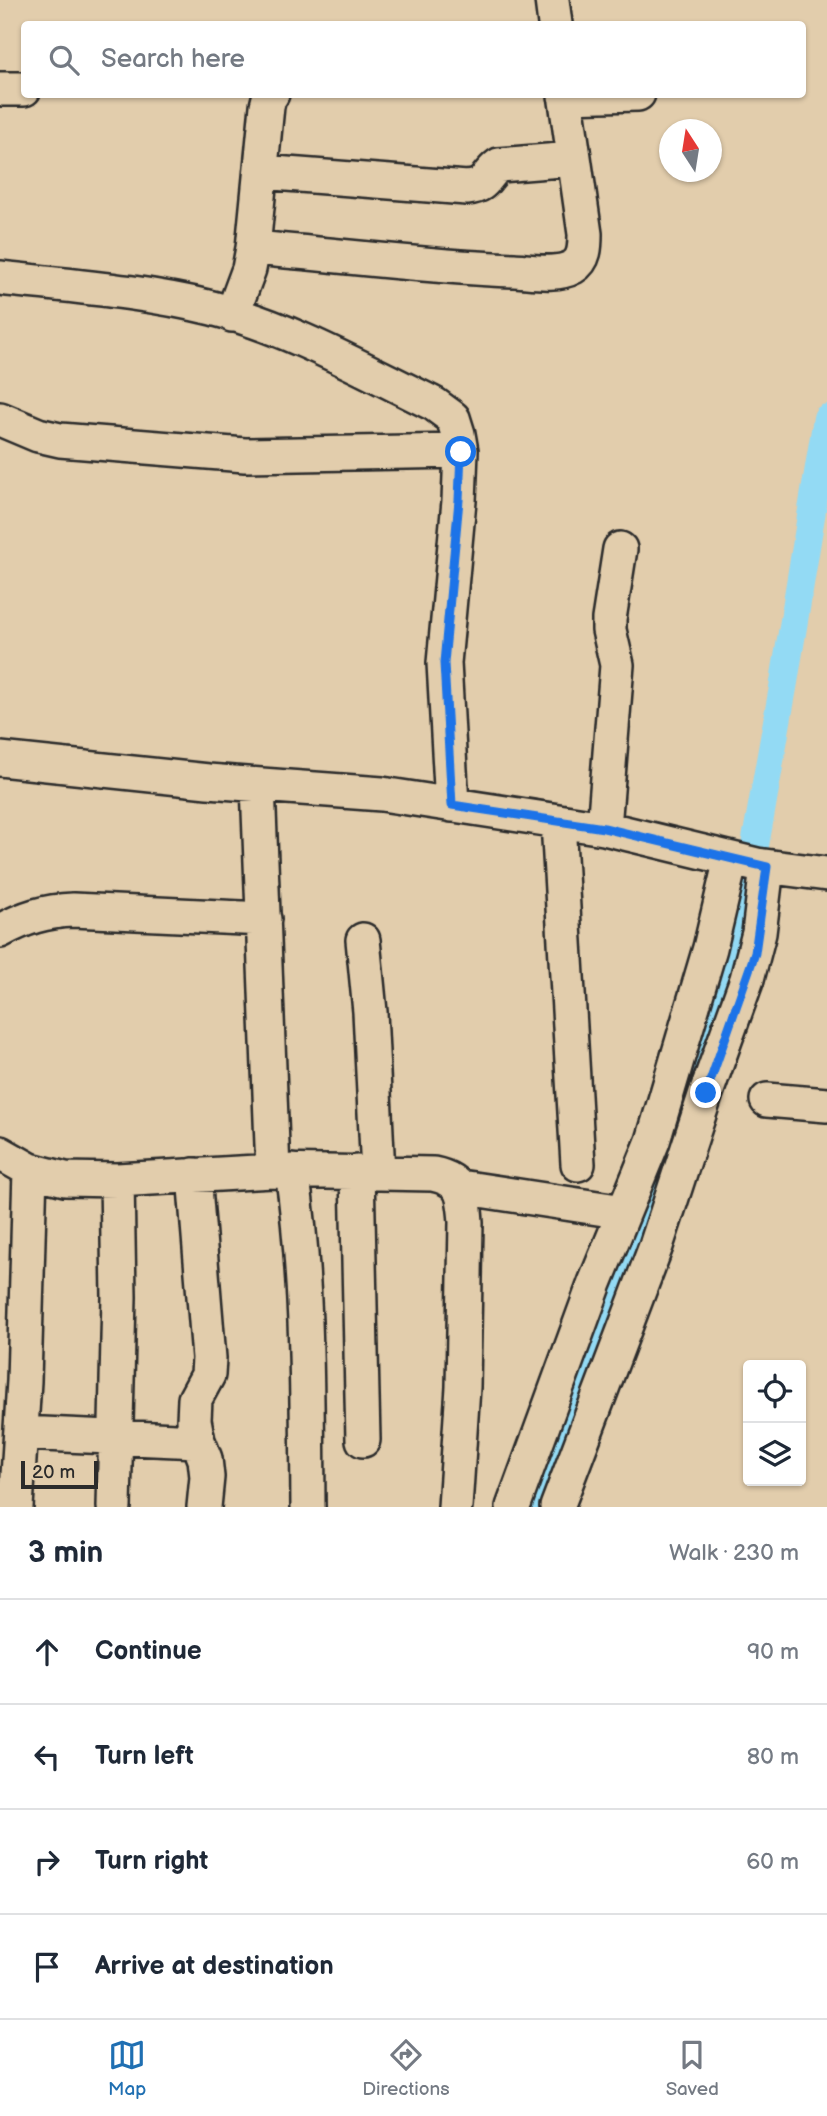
<!DOCTYPE html>
<meta charset="utf-8">
<style>
:root{--surface:#fff;--page:#f6f6f7;--text:#1f2937;--muted:#747a83;--line:#e0e1e3;--accent:#1f6fb2}
body{margin:0;font-family:"Balsamiq Sans",sans-serif;background:var(--page);color:var(--text)}
.controls{position:absolute;right:21px;bottom:21px;display:grid;overflow:hidden;border-radius:7px;box-shadow:0 2px 5px #0004}
.controls button{width:63px;height:63px;display:grid;place-items:center;padding:0;border:0;border-bottom:2px solid var(--line);background:var(--surface);color:var(--text);font:35px sans-serif}
.compass{position:absolute;left:659px;top:119px;width:63px;height:63px;border-radius:50%;background:var(--surface);box-shadow:0 2px 5px #0004;rotate:348deg}
.scale{position:absolute;left:21px;bottom:18px;width:77px;box-sizing:border-box;padding-left:7px;border:4px solid #2b2b2b;border-top:0;font-size:19px;line-height:24px;white-space:nowrap;color:#2b2b2b;-webkit-text-stroke:5px #e2cdac;paint-order:stroke}
.stop{position:absolute;width:21px;height:21px;margin:-16px;border:5px solid #1a73e8;border-radius:50%;background:#fff}
.stop.end{background:#1a73e8;border-color:#fff;box-shadow:0 2px 7px #0008}
.list{margin:0;padding:0;list-style:none}
h2{display:flex;justify-content:space-between;align-items:center;height:91px;margin:0;padding:0 28px;font-size:30px}
h2 small{font-size:23px;font-weight:400;color:var(--muted)}
.list li{display:grid;grid-template-columns:46px 1fr auto;gap:21px;align-items:center;box-sizing:border-box;height:105px;padding:0 28px;border-top:2px solid var(--line)}
.list b{display:block;font-size:26px;white-space:nowrap}
.list em{font-size:23px;font-style:normal;color:var(--muted)}
.icon{flex:none;width:38px;height:38px;fill:none;stroke:currentColor;stroke-width:2;stroke-linecap:round;stroke-linejoin:round}
.map{position:relative;flex:none;width:827px;height:1507px;overflow:hidden}
.search{position:absolute;background:var(--surface);box-shadow:0 2px 5px #0004;left:21px;right:21px;top:21px;height:77px;display:flex;align-items:center;gap:18px;box-sizing:border-box;padding:0 24px;border-radius:7px;color:var(--muted);font-size:26px}
.sheet{height:511px;background:var(--surface)}
nav{display:flex;justify-content:space-around;align-items:center;box-sizing:border-box;height:98px;border-top:2px solid var(--line);background:var(--surface);font-size:19px;color:var(--muted)}
nav a{display:grid;justify-items:center;gap:4px}
nav .on{color:var(--accent)}
.map>svg:first-child{display:block}
.lines{fill:none;stroke-linecap:round;stroke-linejoin:round}
.canal{stroke:#93daf4;stroke-width:28}
.minor-casing{stroke:#2b2b2b;stroke-width:38}
.minor{stroke:#e2cdac;stroke-width:33}
.route{stroke:#1a73e8;stroke-width:9}
</style>
<div class="map">
<svg width="827" height="1507" viewBox="0 0 827 1507">
<rect width="100%" height="100%" fill="#e2cdac"/>
<filter id="ink" filterUnits="userSpaceOnUse"><feTurbulence type="fractalNoise" baseFrequency=".0143" numOctaves="2"/><feDisplacementMap in="SourceGraphic" scale="14" xChannelSelector="R" yChannelSelector="G"/><feConvolveMatrix kernelMatrix="1 2 1 2 8 2 1 2 1" color-interpolation-filters="sRGB"/></filter>
<g filter="url(#ink)">
<g class="lines">
<path class="canal" d="M 535,1507 L 681,1115 L 738,941 L 784,682 L 827,418"/>
<defs>
<path id="minor" d="M 552,0 L 555,24
M 0,89 L 24,89
M 565,96 L 638,94
M 261,172 L 467,188 C 488,186 484,176 499,165 L 573,159
M 253,248 C 340,255 427,267 514,270 C 531,271 557,276 573,267 C 585,260 585,246 585,234 L 565,94
M 0,278 C 71,286 143,291 212,308 C 290,328 362,369 434,404 L 453,418 L 458,434 L 461,451 L 459,501 L 444,663 L 452,805
M 232,315 L 249,269 L 253,248 L 267,106 L 269,98 L 272,94
M 0,419 L 38,435 L 60,440 L 245,455 L 461,451
M 0,759 L 208,781 L 382,794 L 604,828 L 757,865 L 827,874
M 258,785 L 273,1171
M 558,822 L 578,1164
M 604,828 L 617,665 L 609,630 L 609,619 L 620,549
M 0,931 C 24,918 45,911 73,910 L 264,919
M 363,940 L 370,1012 L 378,1173
M 767,1100 L 827,1105
M 0,1153 L 30,1170 L 65,1179 L 117,1180 L 273,1171 L 433,1174 C 463,1180 464,1195 466,1222 L 463,1387 L 455,1507
M 292,1171 C 308,1283 307,1394 308,1507
M 357,1172 L 363,1440
M 194,1175 L 209,1358 L 208,1375 L 195,1399 L 194,1420 L 198,1441 L 205,1459 L 207,1477 L 204,1507
M 460,1187 L 624,1212
M 21,1433 L 198,1441
M 16,1507 L 24,1381 L 30,1170
M 114,1507 L 119,1297 L 117,1180
M 513,1507 L 595,1283 L 653,1141 L 710,948 L 731,859
M 557,1507 L 656,1246 L 706,1093 L 747,979 L 759,933 L 767,867"/>
</defs>
<use href="#minor" class="minor-casing"/>
<use href="#minor" class="minor"/>
</g>
</g>
<g class="lines" filter="url(#ink)">
<path class="route" d="M 461,452 L 459,500 L 444,663 L 452,805 L 604,828 L 767,867 L 755,953 L 706,1093"/>
</g>
</svg>
<div class="controls">
<button><svg class="icon" aria-label="locate" viewBox="0 0 24 24"><circle cx="12" cy="12" r="6"/><path d="M12 2v4M12 18v4M2 12h4M18 12h4"/></svg></button>
<button><svg class="icon" aria-label="layers" viewBox="0 0 24 24"><path d="M12 4l9 5-9 5-9-5zM3 14l9 5 9-5"/></svg></button>
</div>
<svg class="compass" viewBox="-18 -18 36 36"><path d="M0-13l5 13h-10z" fill="#e53935"/><path d="M0 13l5-13h-10z" fill="#747a83"/></svg>
<div class="scale">20 m</div>
<div class="stop" style="left:461px;top:452px"></div>
<div class="stop end" style="left:706px;top:1093px"></div>
<div class="search"><svg class="icon" aria-label="search" viewBox="0 0 24 24"><circle cx="10" cy="10" r="6"/><path d="M15 15l6 6"/></svg>Search here</div>
</div>
<section class="sheet">
<h2>3 min<small>Walk · 230 m</small></h2>
<ul class="list">
<li><svg class="icon" aria-label="ahead" viewBox="0 0 24 24"><path d="M12 20V5M6 11l6-6 6 6"/></svg><div><b>Continue</b></div><em>90 m</em></li>
<li><svg class="icon" aria-label="left" viewBox="0 0 24 24"><path d="M17 20v-9H6M10 6l-5 5 5 5"/></svg><div><b>Turn left</b></div><em>80 m</em></li>
<li><svg class="icon" aria-label="right" viewBox="0 0 24 24"><path d="M7 20v-9h11M14 6l5 5-5 5"/></svg><div><b>Turn right</b></div><em>60 m</em></li>
<li><svg class="icon" aria-label="arrive" viewBox="0 0 24 24"><path d="M6 21V4h12l-3 4 3 4H6"/></svg><div><b>Arrive at destination</b></div></li>
</ul>
</section>
<nav>
<a class="on"><svg class="icon" aria-label="map" viewBox="0 0 24 24"><path d="M3 6l6-2 6 2 6-2v14l-6 2-6-2-6 2zM9 4v14M15 6v14"/></svg>Map</a>
<a><svg class="icon" aria-label="directions" viewBox="0 0 24 24"><path d="M12 3l9 9-9 9-9-9zM9 14v-3h6M13 9l2 2-2 2"/></svg>Directions</a>
<a><svg class="icon" aria-label="saved" viewBox="0 0 24 24"><path d="M7 4h10v16l-5-4-5 4z"/></svg>Saved</a>
</nav>
